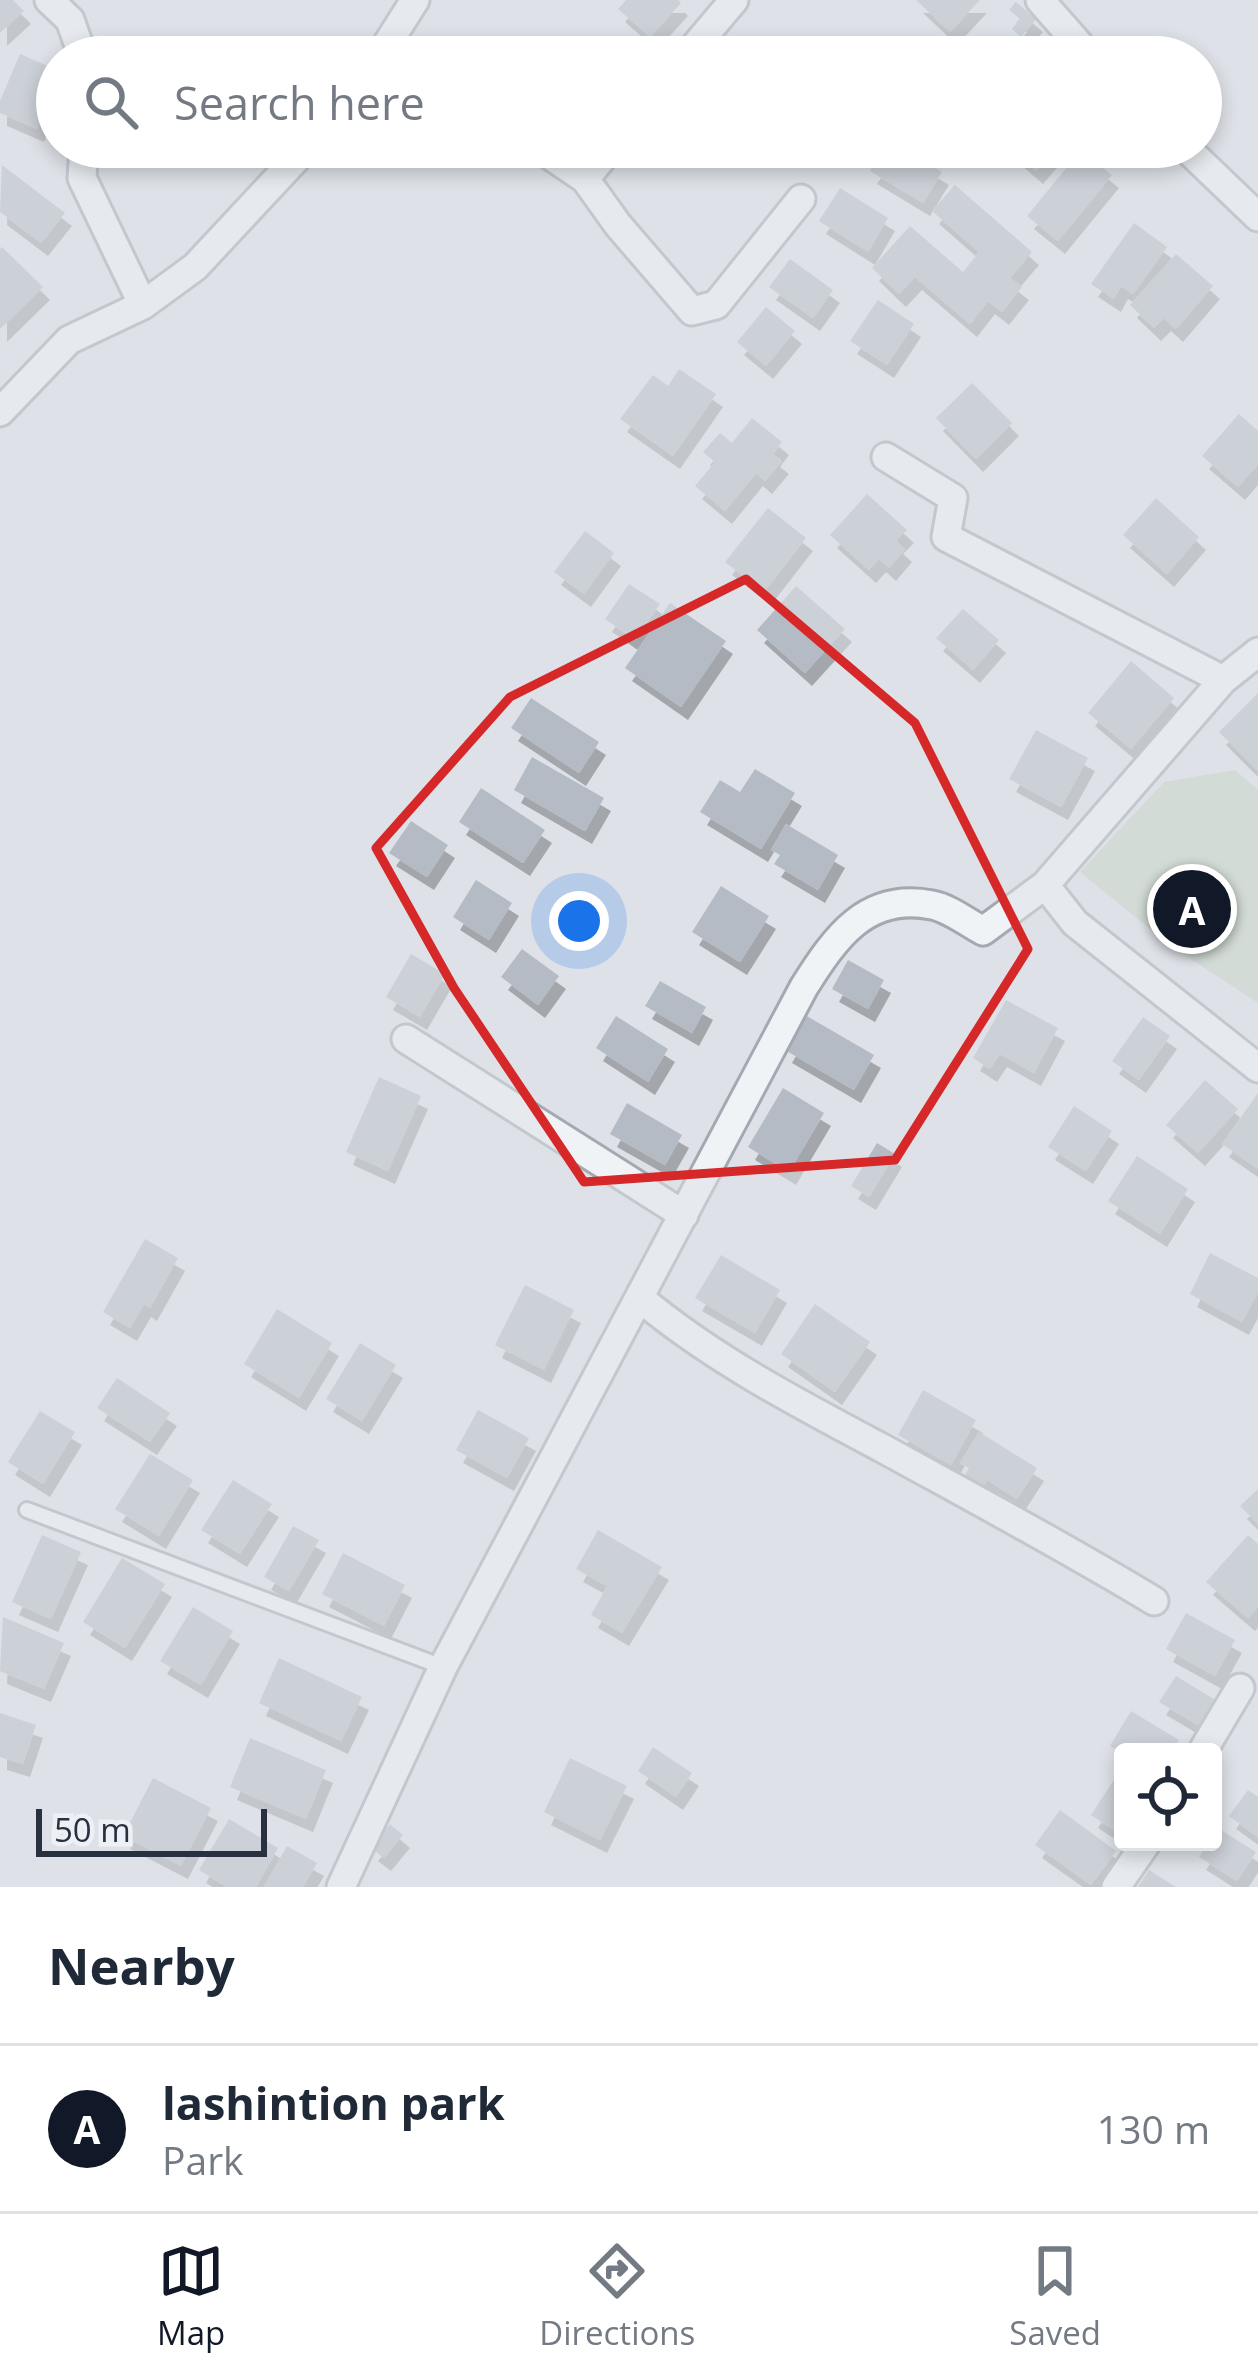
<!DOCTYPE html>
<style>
:root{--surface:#fff;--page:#f6f6f7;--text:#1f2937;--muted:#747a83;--line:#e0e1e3;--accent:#111827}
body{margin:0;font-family:"Open Sans",sans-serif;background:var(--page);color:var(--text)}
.controls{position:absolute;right:36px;bottom:36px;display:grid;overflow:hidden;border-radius:12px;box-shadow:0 6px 18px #0003}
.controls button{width:108px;height:108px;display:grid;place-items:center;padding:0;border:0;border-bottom:3px solid var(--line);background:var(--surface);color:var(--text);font:60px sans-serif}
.scale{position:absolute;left:36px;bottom:30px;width:231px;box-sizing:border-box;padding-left:12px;border:6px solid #27313f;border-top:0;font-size:33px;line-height:42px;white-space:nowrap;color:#27313f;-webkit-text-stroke:9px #edf1f5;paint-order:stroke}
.you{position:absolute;left:579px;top:921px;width:42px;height:42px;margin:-30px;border:9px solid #fff;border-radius:50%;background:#1a73e8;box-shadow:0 0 0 18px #1a73e833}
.badge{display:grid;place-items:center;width:78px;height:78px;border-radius:50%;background:var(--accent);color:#fff;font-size:39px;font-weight:700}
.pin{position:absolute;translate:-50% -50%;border:6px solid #fff;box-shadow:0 3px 12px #0006}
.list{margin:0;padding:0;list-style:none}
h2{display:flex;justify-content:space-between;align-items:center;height:156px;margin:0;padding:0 48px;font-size:51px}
h2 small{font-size:39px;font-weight:400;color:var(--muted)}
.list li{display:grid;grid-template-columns:78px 1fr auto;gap:36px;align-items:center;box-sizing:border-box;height:168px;padding:0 48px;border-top:3px solid var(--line)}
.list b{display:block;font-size:45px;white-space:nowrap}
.list p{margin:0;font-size:39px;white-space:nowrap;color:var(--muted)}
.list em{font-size:39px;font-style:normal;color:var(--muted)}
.icon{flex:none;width:66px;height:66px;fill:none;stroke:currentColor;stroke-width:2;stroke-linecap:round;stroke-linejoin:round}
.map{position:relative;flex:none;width:1258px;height:1887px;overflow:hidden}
.search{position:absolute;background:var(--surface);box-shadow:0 6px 18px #0003;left:36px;right:36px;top:36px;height:132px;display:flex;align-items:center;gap:30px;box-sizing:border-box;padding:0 42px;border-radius:66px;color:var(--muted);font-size:45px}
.sheet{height:324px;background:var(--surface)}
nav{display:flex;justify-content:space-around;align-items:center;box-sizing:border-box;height:168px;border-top:3px solid var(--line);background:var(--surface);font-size:33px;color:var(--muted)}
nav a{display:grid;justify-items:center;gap:6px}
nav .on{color:var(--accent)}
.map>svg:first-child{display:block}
.green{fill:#c4d2bf}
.building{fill:#b5bbc4;filter:url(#shadow)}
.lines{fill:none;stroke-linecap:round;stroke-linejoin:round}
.lane-casing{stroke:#a3a9b2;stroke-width:20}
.street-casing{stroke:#a3a9b2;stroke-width:33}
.lane{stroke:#f0f3f6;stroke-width:14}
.street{stroke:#f0f3f6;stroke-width:27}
.marked{fill:none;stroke:#d62828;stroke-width:9;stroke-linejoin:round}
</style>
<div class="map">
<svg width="1258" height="1887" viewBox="0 0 1258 1887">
<defs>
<filter id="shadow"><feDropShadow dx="7" dy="13" stdDeviation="0" flood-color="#0004"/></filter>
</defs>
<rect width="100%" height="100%" fill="#dee2e8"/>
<path class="green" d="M 1235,770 L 1258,790 L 1258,1003 L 1171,946 L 1080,872 L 1164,782 Z"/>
<path class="building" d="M 0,0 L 13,0 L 24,11 L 0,33 Z
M 626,0 L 678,0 L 681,3 L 650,37 L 618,9 Z
M 916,0 L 980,0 L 950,32 Z
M 1016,2 L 1036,19 L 1021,37 L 1012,29 L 1020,19 L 1009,10 Z
M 993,38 L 1020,57 L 979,57 Z
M 20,54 L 57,70 L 57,82 L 37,129 L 0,113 L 0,101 Z
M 885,147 L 901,147 L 942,172 L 923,203 L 870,171 Z
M 1008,147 L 1057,147 L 1036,171 Z
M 1081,150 L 1112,175 L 1058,241 L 1027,216 Z
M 2,165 L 65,213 L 41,243 L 0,212 Z
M 955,185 L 1032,252 L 1010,278 L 1022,287 L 1002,312 L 988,301 L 970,324 L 915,277 L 899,294 L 872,268 L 910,226 L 963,272 L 979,252 L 932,211 Z
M 840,188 L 888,218 L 868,252 L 819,221 Z
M 1134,223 L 1167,247 L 1133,294 L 1121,286 L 1114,299 L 1091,284 Z
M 2,247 L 43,287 L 0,329 L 0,249 Z
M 1176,254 L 1213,286 L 1176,329 L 1164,318 L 1154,328 L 1130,305 Z
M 790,259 L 833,290 L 813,318 L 769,287 Z
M 878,300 L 914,324 L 887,365 L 850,341 Z
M 766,307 L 795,331 L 766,366 L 737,342 Z
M 679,369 L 716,394 L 673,456 L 620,419 L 653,375 L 668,386 Z
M 972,383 L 1012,423 L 976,459 L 936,418 Z
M 1239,414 L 1258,431 L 1258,464 L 1238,487 L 1202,456 Z
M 752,418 L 782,442 L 773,454 L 782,461 L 765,481 L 756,473 L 725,511 L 695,486 L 715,462 L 703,452 L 720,433 L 732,443 Z
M 867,494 L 907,530 L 896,541 L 905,549 L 889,568 L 879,559 L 869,570 L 830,535 Z
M 1156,498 L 1199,537 L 1167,574 L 1123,535 Z
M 768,508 L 806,538 L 764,592 L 725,562 Z
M 585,531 L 614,553 L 584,594 L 554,572 Z
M 629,584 L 660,604 L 635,640 L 605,619 Z
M 796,586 L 845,629 L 805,673 L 757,630 Z
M 670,603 L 726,641 L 681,707 L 625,668 Z
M 963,609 L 999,640 L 973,670 L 936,638 Z
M 1131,661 L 1174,698 L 1131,749 L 1088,713 Z
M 1258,693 L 1258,771 L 1219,732 Z
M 531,698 L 599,742 L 579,773 L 511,728 Z
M 1036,730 L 1088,758 L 1061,807 L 1009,779 Z
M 532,757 L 604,798 L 585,831 L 514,790 Z
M 755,769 L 795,793 L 761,849 L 700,812 L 720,780 L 740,792 Z
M 481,788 L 545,830 L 523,863 L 459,822 Z
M 411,821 L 448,845 L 427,877 L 389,853 Z
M 786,824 L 838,855 L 818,890 L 774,864 L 780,855 L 771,850 Z
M 476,880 L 512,903 L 489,940 L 453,917 Z
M 721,886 L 769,916 L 740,962 L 692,932 Z
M 522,949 L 559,976 L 538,1005 L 501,977 Z
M 411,954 L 445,974 L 420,1017 L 386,997 Z
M 848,960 L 884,980 L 868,1009 L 832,989 Z
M 660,981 L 706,1007 L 692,1033 L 645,1006 Z
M 1006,1000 L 1058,1028 L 1034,1073 L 1000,1054 L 990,1069 L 973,1058 Z
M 805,1015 L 874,1055 L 854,1090 L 785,1050 Z
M 616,1016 L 668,1049 L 648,1082 L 596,1048 Z
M 1143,1017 L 1170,1036 L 1139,1080 L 1112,1061 Z
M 379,1077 L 421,1096 L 388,1171 L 346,1152 Z
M 1205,1080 L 1238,1109 L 1198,1153 L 1166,1125 Z
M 783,1088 L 824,1113 L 789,1172 L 748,1147 Z
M 1258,1093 L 1258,1169 L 1222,1144 Z
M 627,1103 L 682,1135 L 665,1165 L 610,1134 Z
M 1074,1106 L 1112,1131 L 1086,1171 L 1048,1147 Z
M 877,1143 L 895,1154 L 869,1197 L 851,1186 Z
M 1137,1156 L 1188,1189 L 1160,1234 L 1108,1201 Z
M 145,1239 L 178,1258 L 150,1308 L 144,1304 L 130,1328 L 103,1312 Z
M 1210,1253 L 1258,1278 L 1258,1292 L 1242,1322 L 1190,1294 Z
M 721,1255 L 780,1290 L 755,1333 L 695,1298 Z
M 525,1285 L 574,1310 L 544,1370 L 495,1345 Z
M 815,1304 L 870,1342 L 835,1392 L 781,1354 Z
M 277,1309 L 332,1343 L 299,1398 L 244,1364 Z
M 360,1343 L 396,1365 L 362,1421 L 326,1399 Z
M 117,1378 L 170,1413 L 150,1442 L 97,1408 Z
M 923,1390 L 976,1420 L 951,1465 L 898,1435 Z
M 478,1410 L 529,1438 L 507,1478 L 456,1450 Z
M 40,1411 L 75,1432 L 43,1484 L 8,1462 Z
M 979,1432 L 1037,1468 L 1017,1499 L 987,1480 L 981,1490 L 963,1479 L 969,1468 L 960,1463 Z
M 150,1454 L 193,1480 L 159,1536 L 115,1509 Z
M 233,1480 L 272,1504 L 240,1554 L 201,1530 Z
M 1258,1489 L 1258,1524 L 1240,1506 Z
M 293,1526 L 319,1540 L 289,1591 L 264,1577 Z
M 598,1530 L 662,1567 L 622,1633 L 591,1615 L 607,1586 L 576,1569 Z
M 42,1535 L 81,1552 L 51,1619 L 12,1602 Z
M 1248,1535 L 1258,1544 L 1258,1607 L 1248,1618 L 1206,1582 Z
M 343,1553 L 405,1585 L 384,1626 L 322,1594 Z
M 122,1558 L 165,1584 L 125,1648 L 83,1622 Z
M 193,1607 L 233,1631 L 201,1685 L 160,1661 Z
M 1186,1613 L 1235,1640 L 1215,1676 L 1166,1649 Z
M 3,1617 L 64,1643 L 44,1689 L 0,1671 Z
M 279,1658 L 362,1697 L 341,1741 L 259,1703 Z
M 1176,1676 L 1217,1701 L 1201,1727 L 1159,1702 Z
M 1131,1711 L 1179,1740 L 1171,1752 L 1123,1754 L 1110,1746 Z
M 0,1713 L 36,1725 L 23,1764 L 0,1757 Z
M 250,1738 L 326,1770 L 306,1819 L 230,1787 Z
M 653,1747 L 692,1773 L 676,1797 L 638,1771 Z
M 570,1758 L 627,1786 L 600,1840 L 544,1812 Z
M 1119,1772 L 1123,1774 L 1123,1836 L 1091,1815 Z
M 153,1778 L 211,1808 L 181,1866 L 123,1836 Z
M 1248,1790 L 1258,1797 L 1258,1837 L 1229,1816 Z
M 1060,1810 L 1116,1851 L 1091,1885 L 1035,1845 Z
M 229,1819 L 278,1848 L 256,1887 L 227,1887 L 199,1870 Z
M 390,1824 L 403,1835 L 384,1858 L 371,1848 Z
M 1218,1828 L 1256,1852 L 1237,1881 L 1199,1857 L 1209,1842 L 1213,1842 Z
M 287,1846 L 317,1863 L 303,1887 L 264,1887 Z
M 1149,1870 L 1176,1887 L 1138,1887 Z"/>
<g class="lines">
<defs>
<path id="lane" d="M 27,1510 L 443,1667"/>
<path id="street" d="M 49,0 L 70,20 L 83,57
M 1040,0 L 1090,57
M 379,57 L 415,0
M 686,57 L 734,0
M 84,147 L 82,178 L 143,305
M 538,147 L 585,179 L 618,225 L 692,311 L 716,305 L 801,199
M 1185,147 L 1258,217
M 585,179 L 611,147
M 0,412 L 69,340 L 143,305 L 195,267 L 307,147
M 886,457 L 953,498 L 946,537 L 1223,680
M 1045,885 L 1075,923 L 1258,1068
M 406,1039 L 684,1215
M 641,1299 C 713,1359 799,1404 882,1448 C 973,1498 1065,1547 1154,1601
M 1202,1752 L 1240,1688
M 341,1887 L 443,1667 L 804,987 C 835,938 866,892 932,905 C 949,908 968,923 983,931 L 1045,885 L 1223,680 L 1258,652
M 1116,1887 L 1147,1842"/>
</defs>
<use href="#lane" class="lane-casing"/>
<use href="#street" class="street-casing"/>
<use href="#lane" class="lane"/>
<use href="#street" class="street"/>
</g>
<path d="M0 0H1258V1887H0ZM 746,579 L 915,723 L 1028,949 L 895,1160 L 584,1182 L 454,988 L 376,848 L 510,697 Z" fill="#dee2e8" fill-opacity=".55" fill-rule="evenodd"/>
<path class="marked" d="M 746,579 L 915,723 L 1028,949 L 895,1160 L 584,1182 L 454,988 L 376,848 L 510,697 Z"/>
</svg>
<div class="controls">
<button><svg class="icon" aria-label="locate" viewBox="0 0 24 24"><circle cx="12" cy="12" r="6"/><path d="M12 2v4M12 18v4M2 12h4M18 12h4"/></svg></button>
</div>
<div class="scale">50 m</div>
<div class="you"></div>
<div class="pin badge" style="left:1192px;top:909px">A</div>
<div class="search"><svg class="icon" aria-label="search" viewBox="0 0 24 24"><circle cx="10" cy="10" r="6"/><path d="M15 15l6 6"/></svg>Search here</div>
</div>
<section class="sheet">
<h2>Nearby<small></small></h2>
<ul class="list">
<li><span class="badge">A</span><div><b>lashintion park</b><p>Park</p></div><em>130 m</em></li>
</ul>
</section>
<nav>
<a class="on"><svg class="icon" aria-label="map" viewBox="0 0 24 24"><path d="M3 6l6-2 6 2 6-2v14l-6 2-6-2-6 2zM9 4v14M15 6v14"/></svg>Map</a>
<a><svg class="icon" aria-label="directions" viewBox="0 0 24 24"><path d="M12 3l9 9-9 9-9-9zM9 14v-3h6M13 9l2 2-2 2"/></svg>Directions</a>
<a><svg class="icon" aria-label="saved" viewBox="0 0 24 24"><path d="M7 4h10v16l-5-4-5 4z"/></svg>Saved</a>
</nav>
